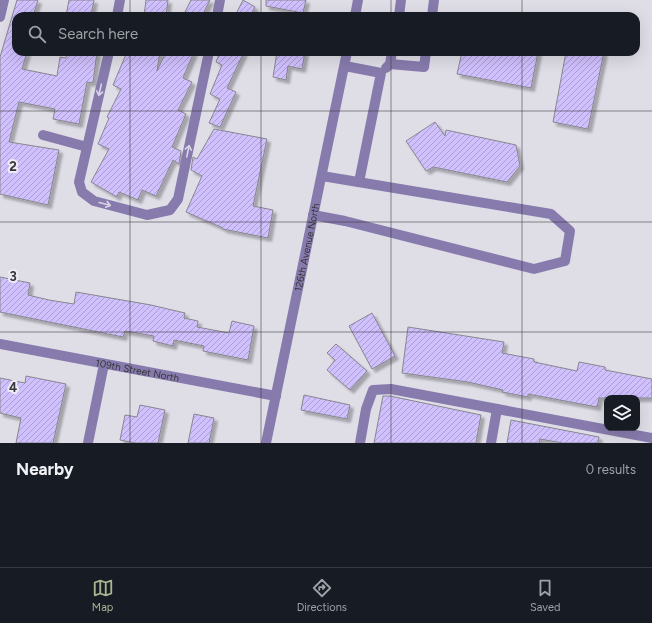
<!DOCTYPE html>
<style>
:root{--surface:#171b24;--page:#242831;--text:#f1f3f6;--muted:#9ea1a6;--line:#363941;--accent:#aab592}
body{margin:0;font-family:Figtree,sans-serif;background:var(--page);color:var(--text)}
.controls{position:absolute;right:12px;bottom:12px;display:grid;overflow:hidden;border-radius:8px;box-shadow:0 4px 16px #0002}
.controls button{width:36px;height:36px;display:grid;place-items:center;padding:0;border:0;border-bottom:1px solid var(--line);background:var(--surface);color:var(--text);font:20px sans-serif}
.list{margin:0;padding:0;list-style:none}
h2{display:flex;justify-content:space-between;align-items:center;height:52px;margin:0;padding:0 16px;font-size:17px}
h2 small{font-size:13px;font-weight:400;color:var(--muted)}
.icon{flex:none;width:22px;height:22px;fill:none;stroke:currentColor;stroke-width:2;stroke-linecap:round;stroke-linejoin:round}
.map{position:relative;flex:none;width:652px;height:443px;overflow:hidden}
.search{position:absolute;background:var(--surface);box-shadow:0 4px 16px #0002;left:12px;right:12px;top:12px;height:44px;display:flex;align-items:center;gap:10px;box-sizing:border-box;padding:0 14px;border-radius:12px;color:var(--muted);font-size:15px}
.sheet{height:124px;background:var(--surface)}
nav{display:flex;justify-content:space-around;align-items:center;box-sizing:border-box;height:56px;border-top:1px solid var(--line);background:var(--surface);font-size:11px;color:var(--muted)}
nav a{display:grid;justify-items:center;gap:2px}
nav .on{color:var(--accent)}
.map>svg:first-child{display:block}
.building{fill:url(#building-hatch);stroke:#87868e;filter:url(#shadow)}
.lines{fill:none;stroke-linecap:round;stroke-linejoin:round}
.minor{stroke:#877bad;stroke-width:10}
.oneway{stroke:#d9d5e6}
.grid{fill:none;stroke:#363539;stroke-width:1;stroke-opacity:0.55}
.labels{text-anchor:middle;stroke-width:4;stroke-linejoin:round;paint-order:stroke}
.street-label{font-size:10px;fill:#363539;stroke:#edebf4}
.grid-label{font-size:13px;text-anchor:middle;font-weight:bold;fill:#363539;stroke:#edebf4;stroke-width:4;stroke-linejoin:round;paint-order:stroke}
</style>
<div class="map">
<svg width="652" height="443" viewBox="0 0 652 443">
<defs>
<pattern id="building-hatch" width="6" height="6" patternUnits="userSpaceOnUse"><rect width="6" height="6" fill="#d0c0fe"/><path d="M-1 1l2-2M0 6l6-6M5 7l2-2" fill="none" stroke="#aa9dcf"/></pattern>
<filter id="shadow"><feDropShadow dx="3.5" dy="3.5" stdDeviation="1" flood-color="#0004"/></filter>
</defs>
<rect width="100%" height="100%" fill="#dfdee7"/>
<path class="building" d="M 17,0 L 38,0 L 33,16 L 16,16 L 16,52 L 27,52 L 22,69 L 57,76 L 60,57 L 66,58 L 67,52 L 97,52 L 93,83 L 87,82 L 79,124 L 53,119 L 55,109 L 19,102 L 9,142 L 59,150 L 48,205 L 0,194 L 0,57 Z
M 69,0 L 94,0 L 91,16 L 66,16 Z
M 146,0 L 168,0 L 166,16 L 144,16 Z
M 191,0 L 210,0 L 202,16 L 183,16 Z
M 243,0 L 255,7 L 250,16 L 235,16 Z
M 266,0 L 306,0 L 303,13 L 266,6 Z
M 127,52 L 160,52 L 157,71 L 166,52 L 194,52 L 183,78 L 192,82 L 178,110 L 186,114 L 172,147 L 181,151 L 179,164 L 173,160 L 156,196 L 142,190 L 138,200 L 119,192 L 117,197 L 91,182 L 109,149 L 98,144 L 109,118 L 107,117 L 121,89 L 113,85 Z
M 220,52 L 244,52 L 227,88 L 236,92 L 220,127 L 209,123 L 220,99 L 210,94 L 222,65 L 216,62 Z
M 277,52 L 305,52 L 302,69 L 288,66 L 286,80 L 273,77 Z
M 462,52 L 538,52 L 531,88 L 457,74 Z
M 566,52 L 604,52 L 588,129 L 553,122 Z
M 435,122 L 445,136 L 446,130 L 516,145 L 520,166 L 507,182 L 433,167 L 426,171 L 406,141 Z
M 214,129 L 267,139 L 253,206 L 273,210 L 268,238 L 223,229 L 223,228 L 186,212 L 202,176 L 191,170 L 193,157 L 197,159 Z
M 0,277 L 30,283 L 28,295 L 49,300 L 74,304 L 76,292 L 151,305 L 185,313 L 184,318 L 198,321 L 197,327 L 229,333 L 232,321 L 254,326 L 248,360 L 203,351 L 204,346 L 174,340 L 173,346 L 153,341 L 154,336 L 125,331 L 123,337 L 0,312 Z
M 372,313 L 395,356 L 372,369 L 349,326 Z
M 408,327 L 504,342 L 502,353 L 534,359 L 534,362 L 577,371 L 579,362 L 605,367 L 605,370 L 652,379 L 652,398 L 599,398 L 597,407 L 528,394 L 528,397 L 502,392 L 503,390 L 468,382 L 402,373 Z
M 336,344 L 367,371 L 350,390 L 327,370 L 335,360 L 327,353 Z
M 26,376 L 66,384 L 53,443 L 16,443 L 21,418 L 0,413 L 0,378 L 25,383 Z
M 304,395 L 350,405 L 347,419 L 301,410 Z
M 383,396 L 390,396 L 481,415 L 476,443 L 374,443 Z
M 140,405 L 165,410 L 158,443 L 136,443 L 120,440 L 125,415 L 137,417 Z
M 194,414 L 214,418 L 209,443 L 188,443 Z
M 511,420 L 599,437 L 598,443 L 563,443 L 540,439 L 539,443 L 507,443 Z"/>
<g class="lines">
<g class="minor">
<path d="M 117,16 L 120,0"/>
<path d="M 217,16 L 220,0"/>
<path d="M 355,16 L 358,0"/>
<path d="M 399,16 L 401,0"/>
<path d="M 432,16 L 434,0"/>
<path d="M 0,17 L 4,0"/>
<path d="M 109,52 L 79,182 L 82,192 L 94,201 L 147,215 L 170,210 L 178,199 L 209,52"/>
<path d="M 390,64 L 424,67 L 426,52"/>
<path d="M 345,66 L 381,73 L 359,182"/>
<path d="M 386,68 L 390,64 L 392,52"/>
<path d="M 43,135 L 87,147"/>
<path d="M 313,215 L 345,221 L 534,269 L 565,261 L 570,231 L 551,214 L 322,176"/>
<path id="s1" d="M 0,344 L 276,396"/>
<path d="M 88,443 L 104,364"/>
<path id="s2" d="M 266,443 L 347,52"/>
<path d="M 360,443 L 366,409 L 373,390 L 391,389 L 652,438"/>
<path d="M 491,443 L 497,409"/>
</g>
</g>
<defs><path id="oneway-shaft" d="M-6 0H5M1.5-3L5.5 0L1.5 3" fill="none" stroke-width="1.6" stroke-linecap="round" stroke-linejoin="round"/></defs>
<g class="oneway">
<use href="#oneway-shaft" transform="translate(100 90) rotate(103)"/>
<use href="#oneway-shaft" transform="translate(188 151) rotate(-78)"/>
<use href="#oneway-shaft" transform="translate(105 204) rotate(15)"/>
</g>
<path class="grid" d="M 130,0 L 130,16M 261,0 L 261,16M 391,0 L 391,16M 522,0 L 522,16M 130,52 L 130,443M 261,52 L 261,443M 391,52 L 391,443M 522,52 L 522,443M 0,111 L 652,111M 0,222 L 652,222M 0,332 L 652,332"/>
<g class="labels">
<g class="street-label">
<text dy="4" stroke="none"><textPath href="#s2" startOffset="200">126th Avenue North</textPath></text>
<text dy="4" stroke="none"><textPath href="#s1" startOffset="140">109th Street North</textPath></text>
</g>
</g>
<g class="grid-label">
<text x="13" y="171">2</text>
<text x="13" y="281">3</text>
<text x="13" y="392">4</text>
</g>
</svg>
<div class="controls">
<button><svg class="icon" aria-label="layers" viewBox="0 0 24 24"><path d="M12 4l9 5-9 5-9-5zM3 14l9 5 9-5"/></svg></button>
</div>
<div class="search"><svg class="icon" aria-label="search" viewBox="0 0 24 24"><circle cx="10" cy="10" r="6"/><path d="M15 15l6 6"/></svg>Search here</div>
</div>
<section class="sheet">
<h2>Nearby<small>0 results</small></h2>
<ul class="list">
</ul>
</section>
<nav>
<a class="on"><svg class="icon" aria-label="map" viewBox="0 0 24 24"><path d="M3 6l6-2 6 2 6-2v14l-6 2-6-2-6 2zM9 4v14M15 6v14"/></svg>Map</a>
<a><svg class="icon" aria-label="directions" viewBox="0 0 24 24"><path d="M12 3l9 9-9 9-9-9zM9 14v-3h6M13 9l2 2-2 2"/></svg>Directions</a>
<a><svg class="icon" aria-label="saved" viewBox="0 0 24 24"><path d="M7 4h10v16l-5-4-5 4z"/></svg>Saved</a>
</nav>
